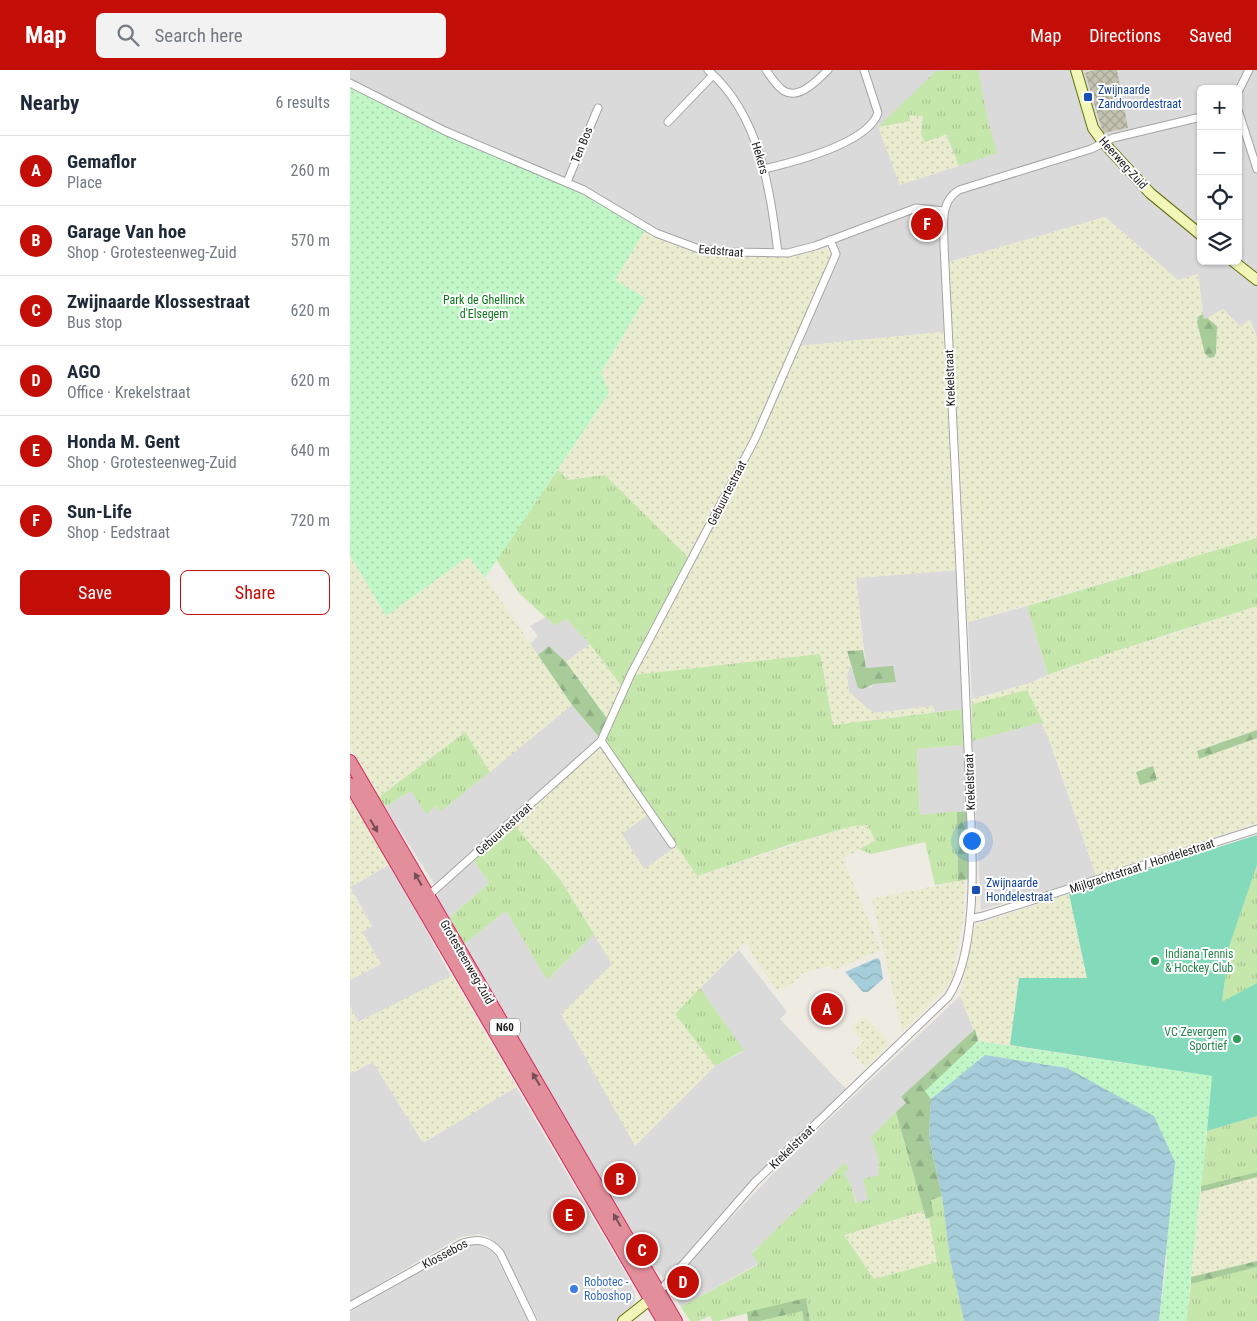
<!DOCTYPE html>
<meta charset="utf-8">
<style>
:root{--surface:#fff;--page:#f2f2f3;--text:#1f2937;--muted:#747a83;--line:#e0e1e3;--accent:#c30d07}
body{margin:0;font-family:"Roboto Condensed",sans-serif;background:var(--page);color:var(--text)}
.controls{position:absolute;right:15px;top:15px;display:grid;overflow:hidden;border-radius:8px;box-shadow:0 1px 4px #0004}
.controls button{width:45px;height:45px;display:grid;place-items:center;padding:0;border:0;border-bottom:1px solid var(--line);background:var(--surface);color:var(--text);font:25px sans-serif}
.you{position:absolute;left:621px;top:770px;width:18px;height:18px;margin:-12px;border:4px solid #fff;border-radius:50%;background:#1a73e8;box-shadow:0 0 0 8px #1a73e833}
.badge{display:grid;place-items:center;width:32px;height:32px;border-radius:50%;background:var(--accent);color:#fff;font-size:16px;font-weight:700}
.pin{position:absolute;translate:-50% -50%;border:2px solid #fff;box-shadow:0 1px 5px #0006}
.list{margin:0;padding:0;list-style:none}
h2{display:flex;justify-content:space-between;align-items:center;height:65px;margin:0;padding:0 20px;font-size:21px}
h2 small{font-size:16px;font-weight:400;color:var(--muted)}
.list li{display:grid;grid-template-columns:32px 1fr auto;gap:15px;align-items:center;box-sizing:border-box;height:70px;padding:0 20px;border-top:1px solid var(--line)}
.list b{display:block;font-size:19px;white-space:nowrap}
.list p{margin:0;font-size:16px;white-space:nowrap;color:var(--muted)}
.list em{font-size:16px;font-style:normal;color:var(--muted)}
.actions{display:flex;gap:10px;padding:15px 20px}
.actions a{flex:1;padding:11px 0;border:1px solid var(--accent);border-radius:8px;text-align:center;font-size:18px;color:var(--accent)}
.actions .main{background:var(--accent);color:#fff}
.icon{flex:none;width:28px;height:28px;fill:none;stroke:currentColor;stroke-width:2;stroke-linecap:round;stroke-linejoin:round}
.map{position:relative;flex:none;width:907px;height:1251px;overflow:hidden}
header{display:flex;align-items:center;gap:30px;box-sizing:border-box;height:70px;padding:0 25px;background:var(--accent);color:#fff}
header strong{font-size:24px}
nav{display:flex;gap:28px;margin-inline-start:auto;font-size:18px}
.search{width:350px;height:45px;background:var(--page);display:flex;align-items:center;gap:12px;box-sizing:border-box;padding:0 18px;border-radius:8px;color:var(--muted);font-size:19px}
main{display:flex}
aside{flex:1;background:var(--surface)}
.map>svg:first-child{display:block}
.residential{fill:#dbdada;fill-rule:evenodd}
.construction{fill:url(#construction-cross-hatch)}
.farmland{fill:url(#farmland-dots)}
.grass{fill:url(#grass-tufts)}
.forest{fill:url(#forest-firs)}
.park{fill:url(#park-dots)}
.pitch{fill:#84dbbc}
.water{fill:url(#water-waves)}
.lines{fill:none;stroke-linecap:round;stroke-linejoin:round}
.street-casing{stroke:#a4a4a4;stroke-width:9}
.secondary-casing{stroke:#627009;stroke-width:12}
.highway-casing{stroke:#d22a5f;stroke-width:14}
.street{stroke:#fff;stroke-width:7}
.secondary{stroke:#f2f7b9;stroke-width:10}
.highway{stroke:#e38e9b;stroke-width:12}
.oneway{fill:#765056}
.transit-dot{fill:#1a4fb4;stroke:#fff;stroke-width:2}
.leisure-dot{fill:#2e9e5b;stroke:#fff;stroke-width:2}
.shop-dot{fill:#3f7fe0;stroke:#fff;stroke-width:2}
.labels{text-anchor:middle;stroke-width:4;stroke-linejoin:round;paint-order:stroke}
.shield{fill:#fff;stroke:#616161;stroke-width:1}
.shield-label{font-size:11px;font-weight:bold;fill:#1d1d1d}
.transit-label{font-size:12px;fill:#164399;stroke:#fff;text-anchor:start}
.street-label{font-size:12px;fill:#1d1d1d;stroke:#fff}
.park-label{font-size:12px;fill:#0f771b;stroke:#fff}
.leisure-label{font-size:12px;fill:#27864d;stroke:#fff;text-anchor:start}
.shop-label{font-size:12px;fill:#366cbe;stroke:#fff;text-anchor:start}
</style>
<header>
<strong>Map</strong>
<div class="search"><svg class="icon" aria-label="search" viewBox="0 0 24 24"><circle cx="10" cy="10" r="6"/><path d="M15 15l6 6"/></svg>Search here</div>
<nav><a>Map</a><a>Directions</a><a>Saved</a></nav>
</header>
<main>
<aside>
<h2>Nearby<small>6 results</small></h2>
<ul class="list">
<li><span class="badge">A</span><div><b>Gemaflor</b><p>Place</p></div><em>260 m</em></li>
<li><span class="badge">B</span><div><b>Garage Van hoe</b><p>Shop · Grotesteenweg-Zuid</p></div><em>570 m</em></li>
<li><span class="badge">C</span><div><b>Zwijnaarde Klossestraat</b><p>Bus stop</p></div><em>620 m</em></li>
<li><span class="badge">D</span><div><b>AGO</b><p>Office · Krekelstraat</p></div><em>620 m</em></li>
<li><span class="badge">E</span><div><b>Honda M. Gent</b><p>Shop · Grotesteenweg-Zuid</p></div><em>640 m</em></li>
<li><span class="badge">F</span><div><b>Sun-Life</b><p>Shop · Eedstraat</p></div><em>720 m</em></li>
</ul>
<div class="actions"><a class="main">Save</a><a>Share</a></div>
</aside>
<div class="map">
<svg width="907" height="1251" viewBox="0 0 907 1251">
<defs>
<pattern id="construction-cross-hatch" width="8" height="8" patternUnits="userSpaceOnUse" patternTransform="scale(1.25)"><rect width="8" height="8" fill="#c2c2af"/><path d="M0 0l8 8M0 8l8-8" fill="none" stroke="#a6a696"/></pattern>
<pattern id="farmland-dots" width="8" height="8" patternUnits="userSpaceOnUse" patternTransform="scale(1.25)"><rect width="8" height="8" fill="#e9eccf"/><path d="M2 2h.1M6 6h.1" fill="none" stroke="#c7cab1" stroke-width="1.8" stroke-linecap="round"/></pattern>
<pattern id="grass-tufts" width="24" height="20" patternUnits="userSpaceOnUse" patternTransform="scale(1.25)"><rect width="24" height="20" fill="#c6e7ab"/><path d="M3 7l-1-3M5 7V3M7 7l1-3M15 17l-1-3M17 17v-4M19 17l1-3" fill="none" stroke="#aac693"/></pattern>
<pattern id="forest-firs" width="22" height="20" patternUnits="userSpaceOnUse" patternTransform="scale(1.25)"><rect width="22" height="20" fill="#a7cc9a"/><path d="M5 1l3.5 6h-7zM16 11l3.5 6h-7z" fill="#8faf84"/></pattern>
<pattern id="park-dots" width="8" height="8" patternUnits="userSpaceOnUse" patternTransform="scale(1.25)"><rect width="8" height="8" fill="#c1f7c7"/><path d="M2 2h.1M6 6h.1" fill="none" stroke="#a5d3aa" stroke-width="1.8" stroke-linecap="round"/></pattern>
<pattern id="water-waves" width="16" height="10" patternUnits="userSpaceOnUse" patternTransform="scale(1.25)"><rect width="16" height="10" fill="#a5cdda"/><path d="M0 5q4-4 8 0t8 0" fill="none" stroke="#8eb0bb"/></pattern>
</defs>
<rect width="100%" height="100%" fill="#eeebe3"/>
<path class="residential" d="M 0,0 L 907,0 L 907,267 L 900,250 L 891,257 L 854,250 L 848,204 L 828,210 L 755,147 L 599,192 L 602,261 L 448,276 L 488,185 L 483,167 L 459,176 L 434,181 L 360,179 L 318,166 L 236,118 L 107,63 L 24,23 L 0,10 ZM 851,19 L 888,19 L 888,191 L 851,191 Z
M 607,500 L 613,639 L 585,642 L 583,636 L 526,643 L 518,639 L 499,622 L 497,606 L 500,595 L 502,600 L 520,618 L 524,614 L 546,612 L 516,598 L 506,508 Z
M 677,536 L 698,605 L 677,614 L 622,629 L 618,552 Z
M 196,547 L 205,556 L 216,549 L 240,574 L 216,592 L 199,576 L 188,585 L 180,574 L 188,566 L 180,556 Z
M 222,635 L 248,665 L 248,669 L 85,815 L 35,737 L 61,721 L 76,743 L 86,736 L 90,742 Z
M 693,652 L 746,806 L 631,840 L 622,671 Z
M 614,675 L 618,741 L 570,745 L 567,679 Z
M 299,744 L 323,779 L 294,800 L 271,764 Z
M 124,791 L 139,813 L 99,848 L 88,829 L 88,820 Z
M 40,794 L 101,906 L 8,952 L 0,936 L 0,910 L 31,894 L 12,862 L 22,856 L 0,817 Z
M 156,841 L 197,910 L 244,864 L 262,894 L 285,1075 L 365,996 L 394,981 L 350,918 L 389,880 L 437,942 L 430,949 L 496,1019 L 425,1088 L 316,1210 L 304,1199 L 113,875 Z
M 610,926 L 625,959 L 552,1027 L 556,1033 L 528,1088 L 529,1105 L 518,1130 L 507,1134 L 499,1111 L 494,1103 L 401,1183 L 409,1193 L 331,1237 L 322,1221 L 323,1214 L 348,1183 L 434,1092 Z
M 23,992 L 73,1073 L 166,1017 L 278,1208 L 285,1223 L 285,1231 L 279,1240 L 266,1251 L 189,1251 L 153,1181 L 139,1167 L 129,1164 L 110,1167 L 0,1231 L 0,1004 Z
M 119,1174 L 130,1174 L 139,1177 L 144,1183 L 178,1251 L 0,1251 L 0,1242 Z"/>
<path class="construction" d="M 744,0 L 767,0 L 778,58 L 753,63 L 735,3 Z"/>
<path class="farmland" d="M 559,45 L 573,46 L 571,64 L 575,72 L 596,64 L 609,96 L 550,115 L 528,57 L 560,50 Z
M 755,147 L 828,210 L 848,204 L 853,244 L 849,246 L 850,261 L 855,278 L 864,287 L 866,283 L 867,257 L 857,248 L 873,239 L 891,257 L 900,249 L 907,267 L 907,468 L 618,552 L 599,192 Z
M 295,160 L 314,171 L 348,183 L 379,186 L 439,187 L 476,179 L 480,181 L 481,186 L 403,368 L 340,489 L 255,405 L 218,410 L 208,400 L 259,324 L 251,304 L 295,228 L 264,210 Z
M 593,262 L 607,500 L 506,508 L 513,580 L 497,581 L 500,595 L 497,606 L 499,622 L 518,639 L 526,643 L 583,636 L 585,642 L 483,655 L 469,584 L 283,605 L 448,276 Z
M 0,485 L 36,546 L 120,485 L 222,635 L 140,702 L 114,662 L 29,727 L 0,677 Z
M 907,536 L 907,660 L 847,681 L 849,689 L 907,668 L 907,753 L 746,806 L 704,682 L 677,620 L 622,634 L 622,629 L 677,614 L 768,579 L 808,569 Z
M 240,574 L 273,618 L 258,650 L 216,592 Z
M 252,675 L 299,744 L 272,764 L 294,799 L 327,776 L 347,806 L 503,756 L 518,755 L 525,771 L 493,789 L 531,880 L 484,900 L 479,896 L 453,903 L 442,914 L 428,921 L 404,887 L 396,871 L 325,944 L 365,996 L 285,1076 L 211,944 L 262,894 L 212,811 L 164,755 Z
M 0,729 L 40,794 L 0,817 Z
M 615,810 L 613,850 L 601,913 L 552,962 L 522,829 Z
M 0,818 L 22,856 L 12,862 L 31,894 L 0,910 Z
M 719,824 L 737,908 L 669,908 L 660,975 L 628,971 L 610,926 L 625,855 Z
M 101,906 L 166,1017 L 73,1073 L 23,992 L 0,1004 L 0,936 L 8,952 Z
M 511,949 L 517,949 L 540,973 L 516,997 L 502,983 L 513,972 L 501,958 Z
M 907,1107 L 907,1191 L 841,1207 L 851,1122 Z
M 574,1141 L 576,1149 L 579,1148 L 588,1192 L 524,1209 L 494,1164 Z"/>
<path class="grass" d="M 628,0 L 638,51 L 647,83 L 609,96 L 597,64 L 575,72 L 571,64 L 573,46 L 559,45 L 560,51 L 528,57 L 586,1 Z
M 208,400 L 218,410 L 255,405 L 340,489 L 273,618 L 240,574 L 216,549 L 205,556 L 170,524 L 146,489 Z
M 907,468 L 907,536 C 837,559 767,579 698,605 L 677,536 Z
M 470,584 L 483,655 L 613,639 L 614,675 L 567,679 L 570,745 L 607,741 L 608,811 L 585,815 L 575,772 L 521,784 L 509,779 L 525,771 L 518,755 L 503,756 L 438,775 L 347,806 L 255,669 L 283,605 Z
M 677,620 L 693,652 L 622,671 L 622,634 Z
M 115,662 L 140,702 L 90,742 L 86,736 L 76,744 L 61,721 L 35,737 L 29,727 Z
M 164,755 L 210,809 L 244,864 L 197,910 L 156,841 L 113,875 L 99,848 L 139,813 L 124,791 Z
M 907,795 L 907,913 L 872,933 L 880,874 Z
M 350,918 L 394,980 L 365,996 L 325,944 Z
M 546,1042 L 574,1141 L 494,1165 L 524,1209 L 587,1192 L 579,1148 L 584,1146 L 581,1129 L 592,1126 L 600,1189 L 614,1251 L 460,1251 L 456,1228 L 368,1251 L 362,1251 L 360,1246 L 348,1251 L 340,1251 L 331,1237 L 409,1194 L 401,1184 L 494,1093 L 499,1098 L 494,1103 L 499,1111 L 506,1133 L 518,1130 L 513,1109 L 529,1105 L 528,1087 L 521,1067 Z
M 907,1046 L 907,1102 L 851,1116 L 857,1061 Z
M 907,1197 L 907,1251 L 836,1251 L 841,1214 Z
M 452,1240 L 454,1251 L 410,1251 Z"/>
<path class="forest" d="M 853,244 L 854,249 L 857,248 L 867,256 L 866,283 L 864,287 L 860,288 L 855,284 L 847,252 L 849,246 Z
M 199,576 L 216,592 L 258,650 L 250,668 L 222,635 L 188,585 Z
M 513,580 L 516,598 L 543,596 L 546,612 L 524,614 L 512,619 L 508,618 L 497,581 Z
M 907,660 L 907,668 L 849,689 L 847,681 Z
M 803,696 L 807,710 L 790,715 L 786,702 Z
M 618,741 L 619,809 L 608,811 L 607,742 Z
M 625,959 L 628,971 L 576,1021 L 581,1029 L 579,1068 L 592,1126 L 581,1130 L 584,1146 L 576,1149 L 546,1042 L 556,1033 L 551,1027 Z
M 907,1102 L 907,1107 L 851,1122 L 851,1116 Z
M 907,1191 L 907,1197 L 841,1214 L 841,1207 Z
M 456,1228 L 460,1251 L 454,1251 L 452,1241 L 410,1251 L 398,1251 L 397,1242 Z"/>
<path class="park" d="M 0,18 L 94,65 L 232,123 L 295,160 L 265,210 L 295,228 L 251,303 L 259,323 L 135,508 L 119,486 L 36,546 L 0,485 Z
M 628,971 L 863,1006 L 836,1251 L 809,1251 L 817,1187 L 717,998 L 635,985 L 581,1029 L 575,1021 Z"/>
<path class="pitch" d="M 907,765 L 907,795 L 880,874 L 872,932 L 907,913 L 907,1046 L 857,1061 L 862,1006 L 660,975 L 669,908 L 737,908 L 719,824 Z"/>
<path class="water" d="M 527,888 L 530,890 L 533,909 L 518,922 L 513,922 L 495,902 Z
M 635,985 L 717,998 L 804,1046 L 825,1092 L 809,1251 L 614,1251 L 600,1189 L 592,1126 L 579,1068 L 581,1029 Z"/>
<g class="lines">
<defs>
<path id="street" d="M 358,0 C 410,45 420,119 428,183
M 416,0 C 421,7 427,17 434,21 C 450,30 468,9 478,0
M 0,13 L 95,61 L 234,120 L 306,163 L 349,179 L 379,182 L 438,183 L 465,176 L 566,138 L 594,141
M 888,22 L 899,0
M 888,40 L 907,99
M 318,52 L 363,5
M 414,99 C 444,92 517,74 528,43 L 514,0
M 217,112 L 248,38
M 251,671 L 322,774
M 78,826 L 251,671 L 281,604 L 405,369 L 486,184 L 480,170
M 620,849 L 633,846 L 907,759
M 309,1222 L 405,1112 L 598,927 C 621,892 623,825 622,783 C 615,580 604,378 594,175 C 594,155 589,132 609,120 L 741,79 L 763,68 L 851,47
M 0,1236 L 113,1173 C 129,1168 139,1170 150,1183 L 183,1251"/>
<path id="secondary" d="M 726,0 L 743,58 L 753,72 L 800,123 L 851,165
M 883,191 L 907,210
M 273,1251 L 306,1225"/>
<path id="highway" d="M 0,691 L 326,1251
M 0,714 L 313,1251"/>
</defs>
<use href="#street" class="street-casing"/>
<use href="#secondary" class="secondary-casing"/>
<use href="#highway" class="highway-casing"/>
<use href="#street" class="street"/>
<use href="#secondary" class="secondary"/>
<use href="#highway" class="highway"/>
</g>
<defs><path id="oneway-solid" d="M-6-.8H1V-3.2L6.5 0L1 3.2V.8H-6Z" transform="scale(1.25)"/></defs>
<g class="oneway">
<use href="#oneway-solid" transform="translate(24 756) rotate(60)"/>
<use href="#oneway-solid" transform="translate(68 809) rotate(-120)"/>
<use href="#oneway-solid" transform="translate(186 1009) rotate(-121)"/>
<use href="#oneway-solid" transform="translate(267 1150) rotate(-120)"/>
</g>
<g class="transit-dot">
<rect x="733" y="22" width="10" height="10" rx="2.5"/>
<rect x="621" y="815" width="10" height="10" rx="2.5"/>
</g>
<g class="leisure-dot">
<circle cx="805" cy="891" r="5"/>
<circle cx="887" cy="969" r="5"/>
</g>
<circle class="shop-dot" cx="224" cy="1219" r="5"/>
<g class="labels">
<rect class="shield" x="140" y="948.5" width="30" height="17" rx="4"/>
<g class="shield-label">
<text x="155" y="961">N60</text>
</g>
<g class="transit-label">
<text x="748" y="24">Zwijnaarde<tspan x="748" dy="14">Zandvoordestraat</tspan></text>
<text x="636" y="817">Zwijnaarde<tspan x="636" dy="14">Hondelestraat</tspan></text>
</g>
<g class="street-label">
<text transform="translate(232 75) rotate(-68)" y="4">Ten Bos</text>
<text transform="translate(410 88) rotate(74)" y="4">Hekers</text>
<text transform="translate(773 93) rotate(48)" y="4">Heerweg-Zuid</text>
<text transform="translate(371 181) rotate(5)" y="4">Eedstraat</text>
<text transform="translate(600 308) rotate(-92)" y="4">Krekelstraat</text>
<text transform="translate(377 423) rotate(-63)" y="4">Gebuurtestraat</text>
<text transform="translate(620 712) rotate(-92)" y="4">Krekelstraat</text>
<text transform="translate(154 759) rotate(-42)" y="4">Gebuurtestraat</text>
<text transform="translate(792 796) rotate(-18)" y="4">Mijlgrachtstraat / Hondelestraat</text>
<text transform="translate(117 892) rotate(60)" y="4">Grotesteenweg-Zuid</text>
<text transform="translate(442 1077) rotate(-44)" y="4">Krekelstraat</text>
<text transform="translate(95 1184) rotate(-28)" y="4">Klossebos</text>
</g>
<g class="park-label">
<text x="134" y="234">Park de Ghellinck<tspan x="134" dy="14">d'Elsegem</tspan></text>
</g>
<g class="leisure-label">
<text x="815" y="888">Indiana Tennis<tspan x="815" dy="14">&amp; Hockey Club</tspan></text>
<text x="877" y="966" text-anchor="end">VC Zevergem<tspan x="877" dy="14">Sportief</tspan></text>
</g>
<g class="shop-label">
<text x="234" y="1216">Robotec -<tspan x="234" dy="14">Roboshop</tspan></text>
</g>
</g>
</svg>
<div class="controls">
<button>+</button>
<button>−</button>
<button><svg class="icon" aria-label="locate" viewBox="0 0 24 24"><circle cx="12" cy="12" r="6"/><path d="M12 2v4M12 18v4M2 12h4M18 12h4"/></svg></button>
<button><svg class="icon" aria-label="layers" viewBox="0 0 24 24"><path d="M12 4l9 5-9 5-9-5zM3 14l9 5 9-5"/></svg></button>
</div>
<div class="you"></div>
<div class="pin badge" style="left:477px;top:939px">A</div>
<div class="pin badge" style="left:270px;top:1109px">B</div>
<div class="pin badge" style="left:292px;top:1180px">C</div>
<div class="pin badge" style="left:333px;top:1212px">D</div>
<div class="pin badge" style="left:219px;top:1145px">E</div>
<div class="pin badge" style="left:577px;top:154px">F</div>
</div>
</main>
